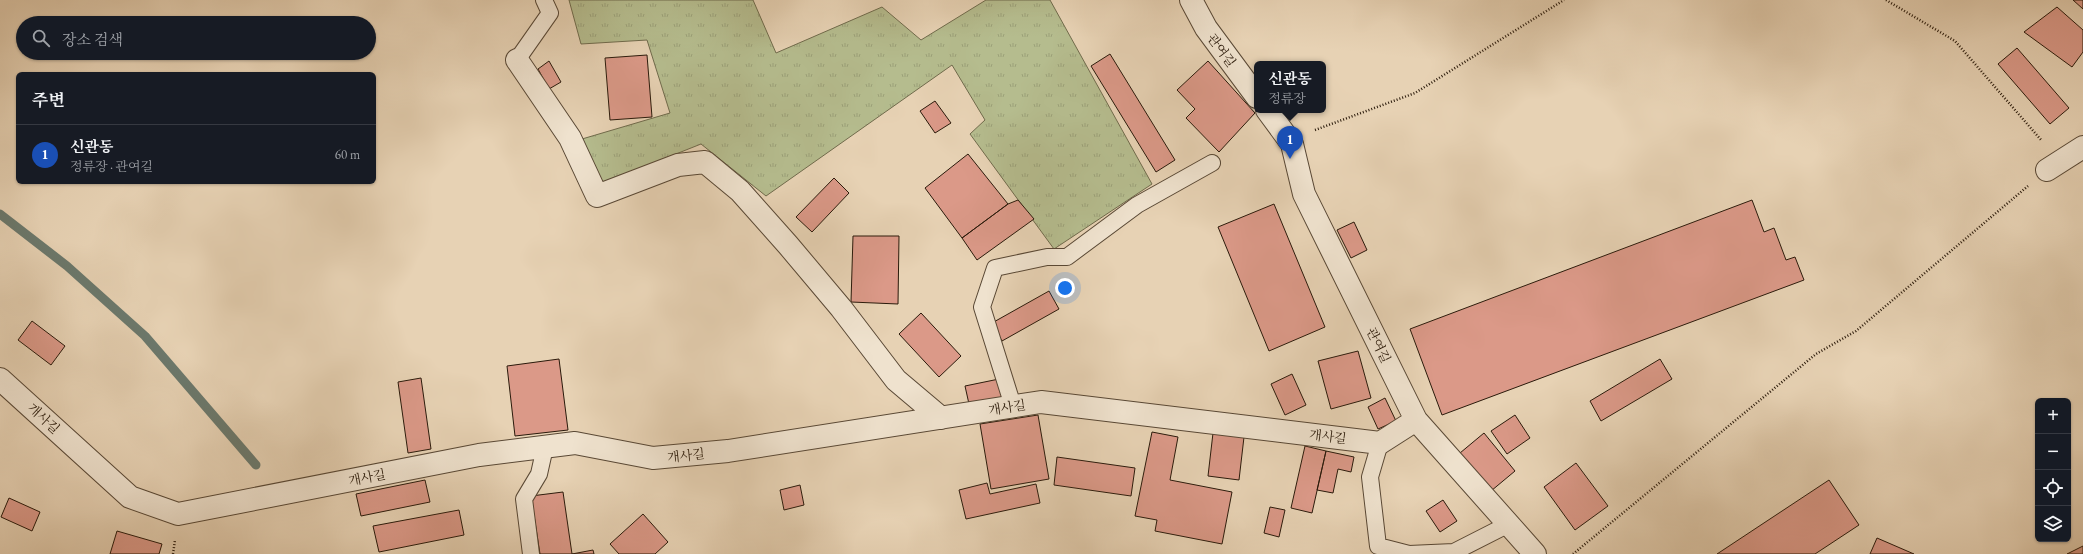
<!DOCTYPE html>
<html lang="ko">
<meta charset="utf-8">
<style>
:root{--surface:#171b24;--page:#242831;--text:#f1f3f6;--muted:#9ea1a6;--line:#363941;--accent:#db2777}
body{margin:0;font-family:"EB Garamond","Noto Serif KR",serif;background:var(--page);color:var(--text)}
.controls{position:absolute;right:12px;bottom:12px;display:grid;overflow:hidden;border-radius:6px;box-shadow:0 1px 3px #0004}
.controls button{width:36px;height:36px;display:grid;place-items:center;padding:0;border:0;border-bottom:1px solid var(--line);background:var(--surface);color:var(--text);font:20px sans-serif}
.you{position:absolute;left:1065px;top:288px;width:14px;height:14px;margin:-10px;border:3px solid #fff;border-radius:50%;background:#1a73e8;box-shadow:0 0 0 6px #1a73e833}
.badge{display:grid;place-items:center;width:26px;height:26px;border-radius:50%;background:var(--accent);color:#fff;font-size:13px;font-weight:700}
.pin{position:absolute;translate:-50% -33px;filter:drop-shadow(0 1px 2px #0008)}
.pin::after{content:'';position:absolute;top:21px;width:14px;height:12px;background:inherit;clip-path:polygon(0 0,100% 0,50% 100%)}
.popup{position:absolute;left:1254px;top:61px;width:72px;height:52px;box-sizing:border-box;display:grid;place-content:center;border-radius:6px;background:var(--surface);filter:drop-shadow(0 1px 3px #0005);font-size:13px;white-space:nowrap;color:var(--muted)}
.popup b{font-size:15px;color:var(--text)}
.popup::after{content:'';position:absolute;left:50%;top:100%;margin-left:-8px;border:8px solid transparent;border-top-color:var(--surface)}
.list{margin:0;padding:0;list-style:none}
h2{display:flex;justify-content:space-between;align-items:center;height:52px;margin:0;padding:0 16px;font-size:17px}
h2 small{font-size:13px;font-weight:400;color:var(--muted)}
.list li{display:grid;grid-template-columns:26px 1fr auto;gap:12px;align-items:center;box-sizing:border-box;height:60px;padding:0 16px;border-top:1px solid var(--line)}
.list b{display:block;font-size:15px;white-space:nowrap}
.list p{margin:0;font-size:13px;white-space:nowrap;color:var(--muted)}
.list em{font-size:13px;font-style:normal;color:var(--muted)}
.icon{flex:none;width:22px;height:22px;fill:none;stroke:currentColor;stroke-width:2;stroke-linecap:round;stroke-linejoin:round}
.map{position:relative;flex:none;width:2083px;height:554px;overflow:hidden}
.search{position:absolute;background:var(--surface);box-shadow:0 1px 3px #0004;left:16px;top:16px;width:360px;height:44px;display:flex;align-items:center;gap:10px;box-sizing:border-box;padding:0 14px;border-radius:22px;color:var(--muted);font-size:15px}
.panel{position:absolute;background:var(--surface);box-shadow:0 1px 3px #0004;left:16px;top:72px;width:360px;height:112px;border-radius:6px}
.map>svg:first-child{display:block}
.grass{fill:url(#grass-tufts);stroke:#706b4c}
.lines{fill:none;stroke-linecap:round;stroke-linejoin:round}
.stream{stroke:#6b796d;stroke-width:9}
.building{fill:#db9988;stroke:#2a1a0b}
.service-casing{stroke:#594835;stroke-width:18}
.minor-casing{stroke:#594835;stroke-width:24}
.path{stroke:#2a1a0b;stroke-width:2.5;stroke-dasharray:1 2;stroke-linecap:butt}
.service{stroke:#efe2ce;stroke-width:16}
.minor{stroke:#efe2ce;stroke-width:22}
.labels{text-anchor:middle;stroke-width:4;stroke-linejoin:round;paint-order:stroke}
.street-label{font-size:13px;fill:#2a1a0b;stroke:#efe2ce}
</style>
<div class="map">
<svg width="2083" height="554" viewBox="0 0 2083 554">
<defs>
<pattern id="grass-tufts" width="24" height="20" patternUnits="userSpaceOnUse"><rect width="24" height="20" fill="#b5bc8e"/><path d="M3 7l-1-3M5 7V3M7 7l1-3M15 17l-1-3M17 17v-4M19 17l1-3" fill="none" stroke="#9ca179"/></pattern>
</defs>
<rect width="100%" height="100%" fill="#e7d2b4"/>
<filter id="stains"><feTurbulence type="fractalNoise" baseFrequency=".005" numOctaves="4"/><feColorMatrix values="0 0 0 0 .2 0 0 0 0 .09 0 0 0 0 .02 0 0 0 .5 -.17"/></filter>
<radialGradient id="worn" r=".72"><stop offset=".6" stop-color="#630" stop-opacity="0"/><stop offset="1" stop-color="#630" stop-opacity=".3"/></radialGradient>
<path class="grass" d="M 569,0 L 753,0 L 776,53 L 882,7 L 921,40 L 986,0 L 1050,0 L 1152,184 L 1054,249 L 970,134 L 985,120 L 952,65 L 766,196 L 701,144 L 603,183 L 582,139 L 670,113 L 647,40 L 581,44 Z"/>
<g class="lines">
<path class="stream" d="M 0,214 L 67,266 L 145,336 L 256,465"/>
</g>
<path class="building" d="M 2073,0 L 2083,0 L 2083,9 Z
M 2057,7 L 2083,30 L 2083,52 L 2072,67 L 2024,32 Z
M 2017,48 L 2069,108 L 2050,124 L 1998,64 Z
M 1110,54 L 1175,160 L 1156,172 L 1091,66 Z
M 647,55 L 652,117 L 610,120 L 605,58 Z
M 549,61 L 561,82 L 549,89 L 538,69 Z
M 1208,61 L 1255,113 L 1219,152 L 1186,118 L 1195,109 L 1177,90 Z
M 935,101 L 951,123 L 935,133 L 920,111 Z
M 968,154 L 1008,204 L 962,238 L 925,188 Z
M 834,178 L 849,193 L 812,232 L 796,217 Z
M 1018,200 L 1034,219 L 977,260 L 962,238 L 1008,204 Z
M 1752,200 L 1764,232 L 1774,228 L 1786,260 L 1795,257 L 1804,280 L 1442,415 L 1410,329 Z
M 1274,204 L 1325,327 L 1269,351 L 1218,227 Z
M 1354,222 L 1367,250 L 1351,258 L 1337,230 Z
M 853,236 L 899,236 L 898,304 L 851,302 Z
M 1049,291 L 1059,309 L 1002,341 L 992,323 Z
M 921,313 L 961,356 L 939,377 L 899,334 Z
M 32,321 L 65,346 L 51,365 L 18,340 Z
M 1358,351 L 1371,398 L 1331,409 L 1318,361 Z
M 559,359 L 568,430 L 515,436 L 507,366 Z
M 1660,359 L 1672,379 L 1601,421 L 1590,401 Z
M 1292,374 L 1306,405 L 1285,415 L 1271,384 Z
M 421,378 L 431,449 L 408,453 L 398,382 Z
M 999,379 L 1003,398 L 969,404 L 965,386 Z
M 1385,398 L 1396,421 L 1378,429 L 1368,407 Z
M 1038,415 L 1049,479 L 991,489 L 980,424 Z
M 1515,415 L 1530,438 L 1507,454 L 1491,431 Z
M 1152,432 L 1178,437 L 1170,480 L 1232,492 L 1222,544 L 1155,531 L 1157,520 L 1135,516 Z
M 1213,433 L 1244,437 L 1239,480 L 1208,476 Z
M 1484,433 L 1515,471 L 1491,491 L 1460,453 Z
M 1305,446 L 1326,451 L 1312,513 L 1291,508 Z
M 1326,451 L 1354,457 L 1351,472 L 1338,469 L 1333,493 L 1317,490 Z
M 1057,457 L 1135,468 L 1131,496 L 1054,485 Z
M 1576,463 L 1608,506 L 1575,530 L 1544,487 Z
M 425,480 L 430,502 L 361,516 L 356,494 Z
M 1829,480 L 1859,525 L 1815,554 L 1717,554 Z
M 987,483 L 990,494 L 1036,484 L 1040,503 L 966,519 L 959,490 Z
M 800,485 L 804,505 L 784,510 L 780,490 Z
M 563,492 L 572,554 L 593,550 L 594,554 L 540,554 L 531,496 Z
M 9,498 L 40,512 L 32,531 L 1,517 Z
M 1443,500 L 1457,521 L 1440,532 L 1426,511 Z
M 1270,507 L 1285,510 L 1279,537 L 1264,533 Z
M 459,510 L 464,535 L 379,552 L 373,526 Z
M 643,514 L 668,542 L 655,554 L 619,554 L 610,544 Z
M 117,531 L 162,544 L 159,554 L 110,554 Z
M 1877,538 L 1914,554 L 1870,554 Z
M 2083,546 L 2083,554 L 2067,554 Z"/>
<g class="lines">
<defs>
<path id="service" d="M 517,60 L 550,13 L 544,0
M 1013,406 L 982,307 L 995,268 L 1047,257 L 1067,257 L 1137,205 L 1212,163
M 1380,443 L 1370,477 L 1378,546 L 1409,554 L 1454,552 L 1509,524
M 531,554 L 524,499 L 539,474 L 545,447"/>
<path id="minor" d="M 1191,0 L 1206,28 L 1257,97
M 517,60 L 570,138 L 597,196 L 678,165 L 705,162 L 740,191 L 788,245 L 841,308 L 896,380 L 941,418
M 1267,110 L 1292,144 L 1304,194 L 1416,420 L 1535,554
M 2047,170 L 2083,147
M 0,379 L 130,497 L 178,514 L 479,455 L 575,443 L 653,458 L 728,451 L 1041,402 L 1380,443 L 1416,420"/>
</defs>
<use href="#service" class="service-casing"/>
<use href="#minor" class="minor-casing"/>
<path class="path" d="M 1886,0 L 1955,41 L 2042,141
M 1315,130 L 1415,93 L 1564,0
M 173,554 L 175,540
M 1573,554 L 1816,354 L 1856,331 L 2028,186"/>
<use href="#service" class="service"/>
<use href="#minor" class="minor"/>
</g>
<g class="labels">
<g class="street-label">
<text transform="translate(1222 50) rotate(53)" y="5">관여길</text>
<text transform="translate(1379 345) rotate(64)" y="5">관여길</text>
<text transform="translate(1007 407) rotate(-9)" y="5">개사길</text>
<text transform="translate(44 418) rotate(42)" y="5">개사길</text>
<text transform="translate(1328 436) rotate(7)" y="5">개사길</text>
<text transform="translate(686 455) rotate(-6)" y="5">개사길</text>
<text transform="translate(367 477) rotate(-11)" y="5">개사길</text>
</g>
</g>
<rect width="100%" height="100%" filter="url(#stains)"/>
<rect width="100%" height="100%" fill="url(#worn)"/>
</svg>
<div class="controls">
<button>+</button>
<button>−</button>
<button><svg class="icon" aria-label="locate" viewBox="0 0 24 24"><circle cx="12" cy="12" r="6"/><path d="M12 2v4M12 18v4M2 12h4M18 12h4"/></svg></button>
<button><svg class="icon" aria-label="layers" viewBox="0 0 24 24"><path d="M12 4l9 5-9 5-9-5zM3 14l9 5 9-5"/></svg></button>
</div>
<div class="you"></div>
<div class="pin badge" style="left:1290px;top:159px;background:#1a4fb4">1</div>
<div class="popup"><b>신관동</b>정류장</div>
<div class="search"><svg class="icon" aria-label="search" viewBox="0 0 24 24"><circle cx="10" cy="10" r="6"/><path d="M15 15l6 6"/></svg>장소 검색</div>
<section class="panel">
<h2>주변<small></small></h2>
<ul class="list">
<li><span class="badge" style="background:#1a4fb4">1</span><div><b>신관동</b><p>정류장 · 관여길</p></div><em>60 m</em></li>
</ul>
</section>
</div>
